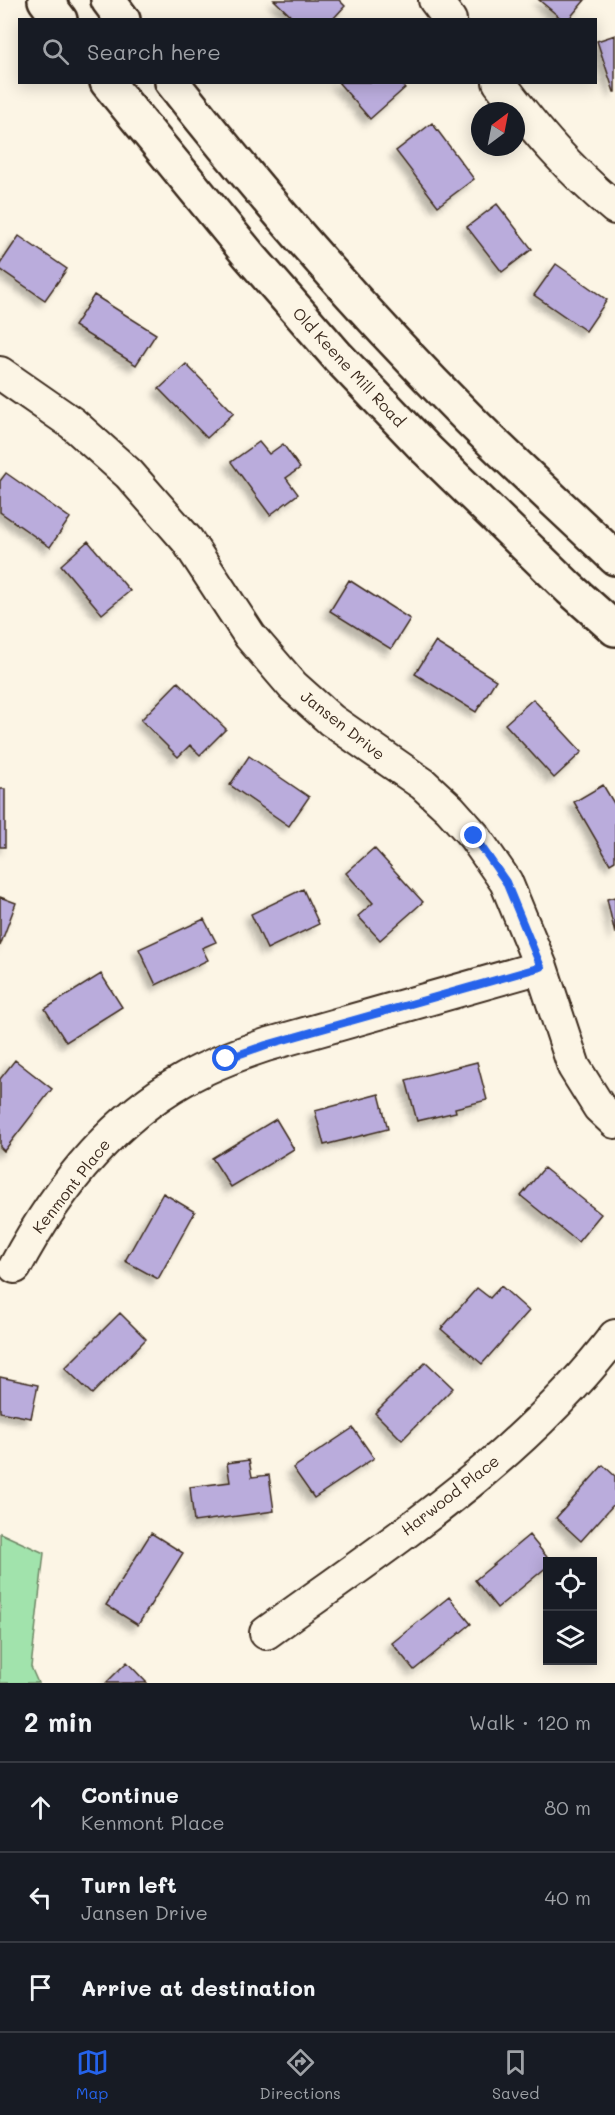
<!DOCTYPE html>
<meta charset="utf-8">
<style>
:root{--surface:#171b24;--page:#20242c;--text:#f1f3f6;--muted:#9ea1a6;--line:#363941;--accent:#2563eb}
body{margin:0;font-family:Mali,sans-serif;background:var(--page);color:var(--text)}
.controls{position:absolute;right:18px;bottom:18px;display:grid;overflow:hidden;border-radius:0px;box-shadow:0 3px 15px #0003}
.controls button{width:54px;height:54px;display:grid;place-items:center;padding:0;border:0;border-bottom:2px solid var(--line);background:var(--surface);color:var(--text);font:30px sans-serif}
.compass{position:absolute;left:471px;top:102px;width:54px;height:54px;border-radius:50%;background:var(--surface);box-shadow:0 3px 15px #0003;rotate:32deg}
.stop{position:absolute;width:18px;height:18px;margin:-14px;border:4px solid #2563eb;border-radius:50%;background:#fff}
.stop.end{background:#2563eb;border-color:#fff;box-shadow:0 2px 6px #0008}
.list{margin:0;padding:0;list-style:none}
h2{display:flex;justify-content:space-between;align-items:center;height:78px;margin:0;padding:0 24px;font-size:26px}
h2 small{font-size:20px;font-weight:400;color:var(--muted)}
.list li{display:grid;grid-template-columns:39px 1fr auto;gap:18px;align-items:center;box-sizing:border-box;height:90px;padding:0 24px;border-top:2px solid var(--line)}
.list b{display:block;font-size:22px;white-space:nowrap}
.list p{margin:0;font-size:20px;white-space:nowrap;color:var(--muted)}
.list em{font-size:20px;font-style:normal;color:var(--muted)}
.icon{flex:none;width:33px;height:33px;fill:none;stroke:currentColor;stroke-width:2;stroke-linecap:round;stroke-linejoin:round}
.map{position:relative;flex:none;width:615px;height:1683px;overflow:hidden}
.search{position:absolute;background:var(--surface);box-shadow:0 3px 15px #0003;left:18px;right:18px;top:18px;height:66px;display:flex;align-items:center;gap:15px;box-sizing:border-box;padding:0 21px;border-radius:0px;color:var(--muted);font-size:22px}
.sheet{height:348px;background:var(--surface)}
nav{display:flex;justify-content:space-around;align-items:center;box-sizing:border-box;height:84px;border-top:2px solid var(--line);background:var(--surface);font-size:16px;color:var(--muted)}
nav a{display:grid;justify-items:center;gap:3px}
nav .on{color:var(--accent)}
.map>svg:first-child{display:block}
.green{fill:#a1e3ac;stroke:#6e8665;stroke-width:1.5}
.building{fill:#baacdc;stroke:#3b2a1e;stroke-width:1.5;filter:url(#shadow)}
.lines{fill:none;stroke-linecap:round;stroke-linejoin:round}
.minor-casing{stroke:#3b2a1e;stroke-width:36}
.primary-casing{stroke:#3b2a1e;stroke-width:38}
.minor{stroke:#fcf5e5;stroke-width:32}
.primary{stroke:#fcf5e5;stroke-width:33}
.route{stroke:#2563eb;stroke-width:8}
.labels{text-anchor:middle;stroke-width:4.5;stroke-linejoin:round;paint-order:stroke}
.street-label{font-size:16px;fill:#3b2a1e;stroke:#fcf5e5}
</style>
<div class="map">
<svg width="615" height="1683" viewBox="0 0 615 1683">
<defs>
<filter id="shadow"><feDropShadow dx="-5.5" dy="5.5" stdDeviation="3" flood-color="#0004"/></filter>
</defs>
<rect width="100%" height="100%" fill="#fcf5e5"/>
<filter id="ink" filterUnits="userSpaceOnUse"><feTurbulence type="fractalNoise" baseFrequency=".0167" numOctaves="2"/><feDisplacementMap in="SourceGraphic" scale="12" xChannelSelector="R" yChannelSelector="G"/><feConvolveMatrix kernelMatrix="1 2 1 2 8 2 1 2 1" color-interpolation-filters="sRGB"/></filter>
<g filter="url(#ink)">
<path class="green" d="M 0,1533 L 44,1553 L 31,1667 L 38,1683 L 0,1683 Z"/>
<path class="building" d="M 274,0 L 339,0 L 345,6 L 332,20 L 295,20 Z
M 539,0 L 585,0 L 568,20 L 563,20 Z
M 615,35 L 615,92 L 614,92 L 597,41 Z
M 338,82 L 400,82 L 405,88 L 370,119 Z
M 432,123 L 474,179 L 438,206 L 396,151 Z
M 497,204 L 532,249 L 502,272 L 467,227 Z
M 19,236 L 67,269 L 45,300 L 0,269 L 0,264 Z
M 556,264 L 607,300 L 586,331 L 534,295 Z
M 94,295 L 156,334 L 136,365 L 74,326 Z
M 186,364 L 234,413 L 207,438 L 159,389 Z
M 259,442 L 269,454 L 283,444 L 300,468 L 286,478 L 298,494 L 270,515 L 231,462 Z
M 6,473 L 70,518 L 50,547 L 0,512 L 0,481 Z
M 88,541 L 130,591 L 102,614 L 61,565 Z
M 349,580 L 410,619 L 391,649 L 330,611 Z
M 435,642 L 496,680 L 476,712 L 415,674 Z
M 178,682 L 226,729 L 200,755 L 190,745 L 178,757 L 141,720 Z
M 533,699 L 582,752 L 554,778 L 505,724 Z
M 249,756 L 309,797 L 289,826 L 230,785 Z
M 603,785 L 615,805 L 615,861 L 610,864 L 574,802 Z
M 0,789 L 5,789 L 5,847 L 0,847 Z
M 374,848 L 423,902 L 380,940 L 358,916 L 373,903 L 346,873 Z
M 303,889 L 319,924 L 267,949 L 251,914 Z
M 0,897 L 16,903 L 0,946 Z
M 615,897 L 615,934 L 607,899 Z
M 204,919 L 216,942 L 202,948 L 208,960 L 156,985 L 139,949 Z
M 101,974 L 122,1007 L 66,1042 L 45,1009 Z
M 15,1060 L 52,1089 L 4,1151 L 0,1147 L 0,1079 Z
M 477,1062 L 487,1100 L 455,1108 L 456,1112 L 417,1121 L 406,1080 Z
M 379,1094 L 388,1129 L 324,1145 L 315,1111 Z
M 276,1119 L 294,1149 L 231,1187 L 212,1158 Z
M 544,1168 L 601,1214 L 578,1242 L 521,1196 Z
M 163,1193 L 195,1212 L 158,1279 L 125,1261 Z
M 501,1286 L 529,1311 L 482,1364 L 441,1329 L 477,1288 L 490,1298 Z
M 120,1313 L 146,1339 L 92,1394 L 65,1368 Z
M 426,1362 L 453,1388 L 402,1440 L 375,1413 Z
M 0,1377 L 38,1385 L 31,1418 L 0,1412 Z
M 353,1428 L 374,1458 L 314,1498 L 293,1468 Z
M 249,1460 L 252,1477 L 269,1475 L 274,1511 L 194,1522 L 190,1487 L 230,1482 L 227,1463 Z
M 603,1465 L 615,1476 L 615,1503 L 581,1541 L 556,1518 Z
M 151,1533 L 183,1553 L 138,1625 L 106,1605 Z
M 529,1535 L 551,1562 L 548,1562 L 548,1566 L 497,1608 L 475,1580 Z
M 449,1597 L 471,1624 L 414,1670 L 392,1643 Z
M 127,1662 L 147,1683 L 106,1683 Z"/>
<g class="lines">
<defs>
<path id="minor" d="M 435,0 L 450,20
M 499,82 C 536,131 568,169 615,208
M 0,373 L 72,423 L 129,474 L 187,540 L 250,636 L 293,686 L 331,720 L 423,784 L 450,809 L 474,836 L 506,882 L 541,967 L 574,1067 L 599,1107 L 615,1122
M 15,1267 C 55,1192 110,1121 185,1079 C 211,1064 239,1054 266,1045 L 541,967
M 266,1633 C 390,1543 521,1459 615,1336"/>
<path id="primary" d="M 45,0 L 60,20
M 108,0 L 123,20
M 107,82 L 248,254 L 338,357 L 426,449 L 570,589 L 615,629
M 172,82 C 265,200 364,314 470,420 C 517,467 567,512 615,558"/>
</defs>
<use href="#minor" class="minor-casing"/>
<use href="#primary" class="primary-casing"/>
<use href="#minor" class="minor"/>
<use href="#primary" class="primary"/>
</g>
</g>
<g class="lines" filter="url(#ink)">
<path class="route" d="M 226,1059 L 266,1045 L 541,967 L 506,882 L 474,836"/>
</g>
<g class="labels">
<g class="street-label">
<text transform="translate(349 367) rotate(47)" y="6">Old Keene Mill Road</text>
<text transform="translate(343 725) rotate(38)" y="6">Jansen Drive</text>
<text transform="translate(71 1186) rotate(-52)" y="6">Kenmont Place</text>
<text transform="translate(450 1495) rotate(-38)" y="6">Harwood Place</text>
</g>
</g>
</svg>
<div class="controls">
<button><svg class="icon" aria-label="locate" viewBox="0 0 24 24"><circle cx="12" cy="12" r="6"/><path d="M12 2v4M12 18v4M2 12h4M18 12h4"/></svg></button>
<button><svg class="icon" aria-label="layers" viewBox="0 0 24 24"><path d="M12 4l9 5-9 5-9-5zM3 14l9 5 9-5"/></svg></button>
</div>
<svg class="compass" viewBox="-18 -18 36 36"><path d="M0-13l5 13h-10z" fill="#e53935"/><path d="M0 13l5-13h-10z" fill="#9ea1a6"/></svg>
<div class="stop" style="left:226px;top:1059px"></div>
<div class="stop end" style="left:474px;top:836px"></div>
<div class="search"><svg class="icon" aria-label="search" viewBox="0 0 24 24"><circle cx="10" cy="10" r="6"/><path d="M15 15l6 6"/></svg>Search here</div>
</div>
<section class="sheet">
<h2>2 min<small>Walk · 120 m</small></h2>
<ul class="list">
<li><svg class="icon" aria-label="ahead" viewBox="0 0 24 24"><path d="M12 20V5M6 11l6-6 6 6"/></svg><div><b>Continue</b><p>Kenmont Place</p></div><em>80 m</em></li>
<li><svg class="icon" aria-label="left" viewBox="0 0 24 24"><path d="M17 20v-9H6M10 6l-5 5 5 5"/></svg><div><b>Turn left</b><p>Jansen Drive</p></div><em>40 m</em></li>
<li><svg class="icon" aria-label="arrive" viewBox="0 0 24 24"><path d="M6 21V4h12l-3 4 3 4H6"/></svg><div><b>Arrive at destination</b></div></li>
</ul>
</section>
<nav>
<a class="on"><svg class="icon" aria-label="map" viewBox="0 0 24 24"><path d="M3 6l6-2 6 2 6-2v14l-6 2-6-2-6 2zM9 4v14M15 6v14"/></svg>Map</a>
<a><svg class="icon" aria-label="directions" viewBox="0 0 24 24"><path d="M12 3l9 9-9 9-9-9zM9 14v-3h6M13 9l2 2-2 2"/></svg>Directions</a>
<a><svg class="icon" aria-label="saved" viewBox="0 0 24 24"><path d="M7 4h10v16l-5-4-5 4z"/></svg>Saved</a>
</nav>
